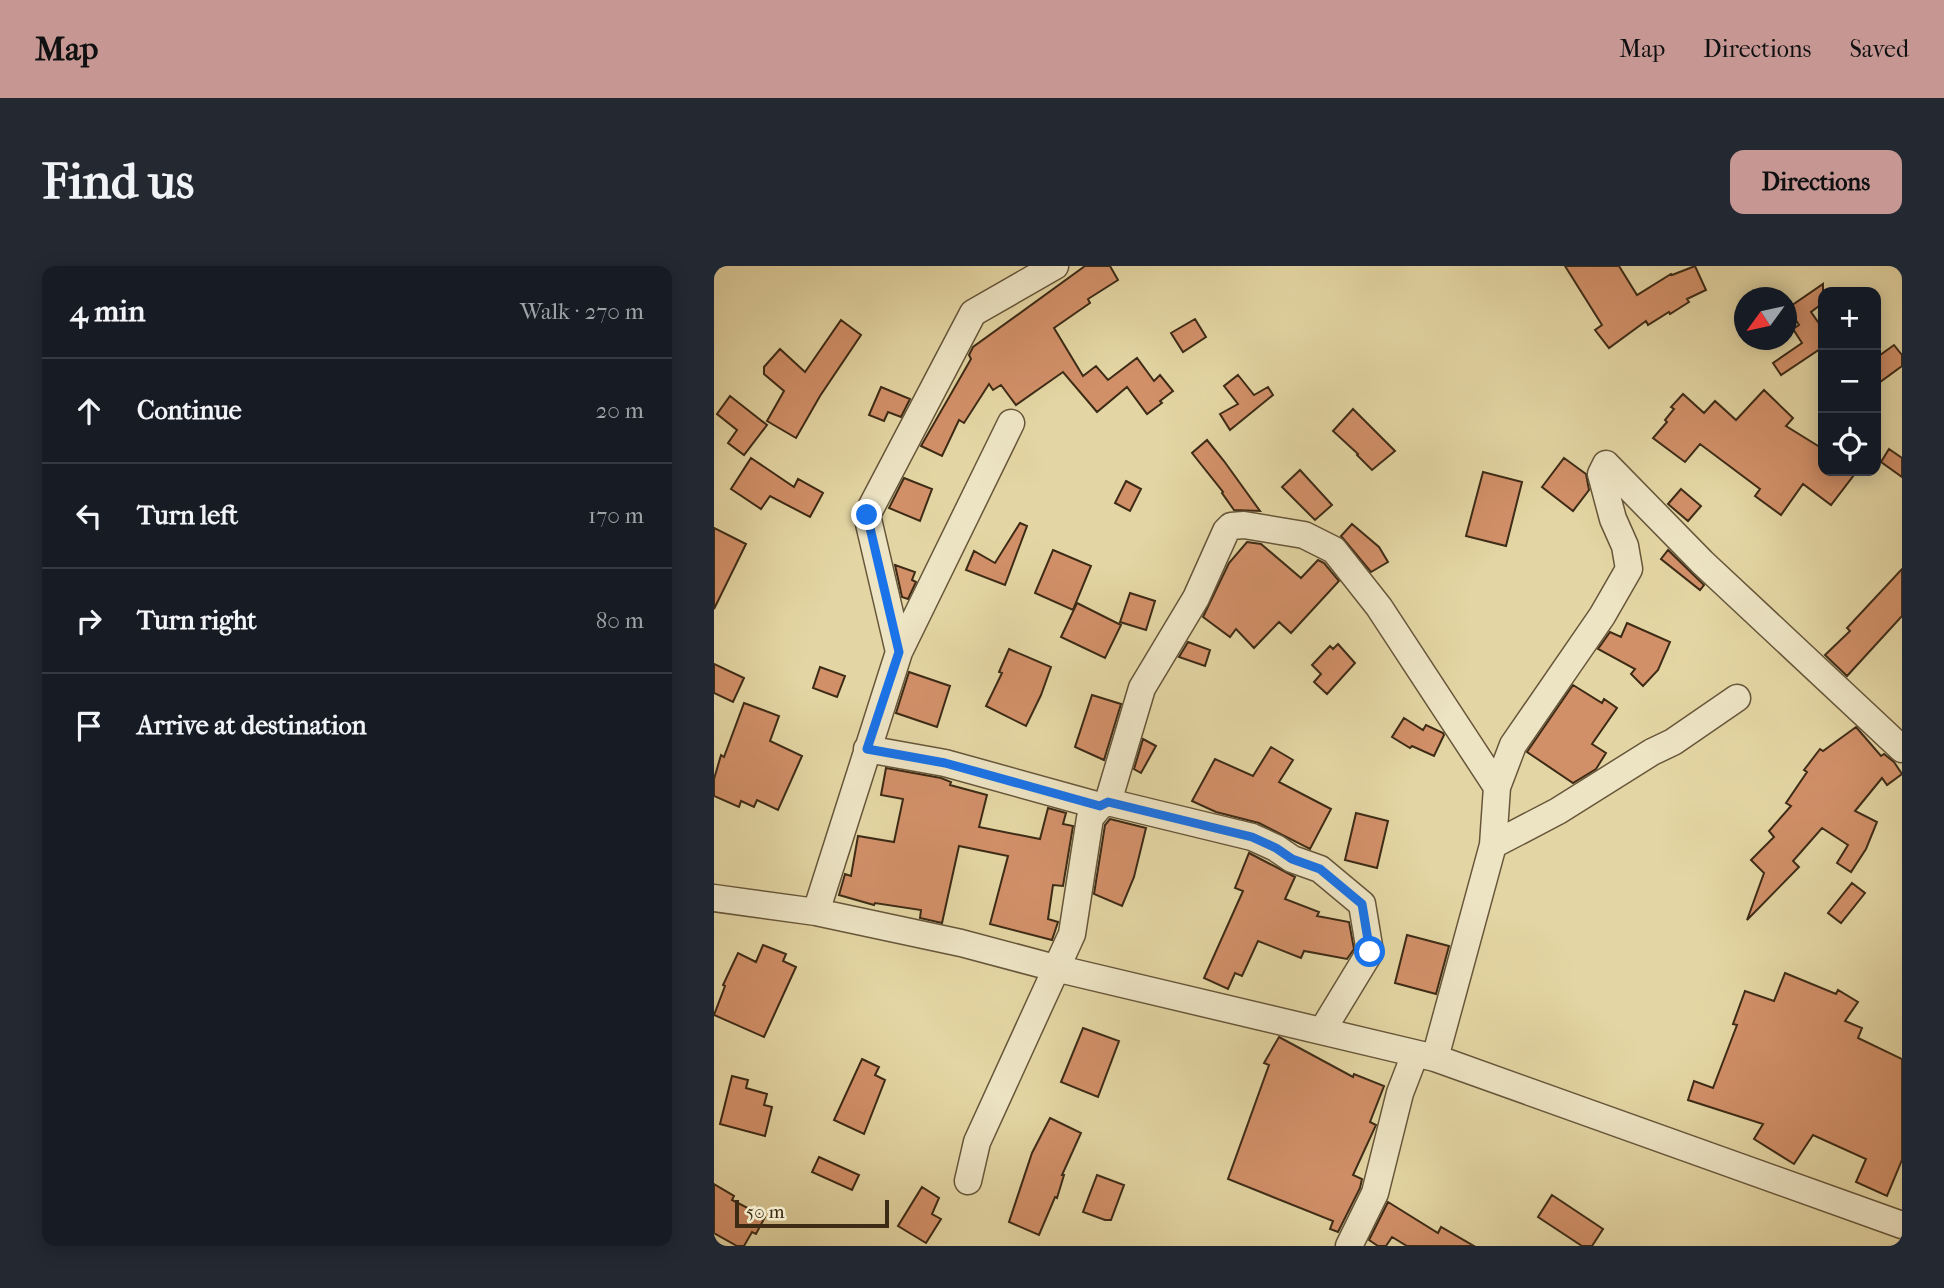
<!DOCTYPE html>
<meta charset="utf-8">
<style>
:root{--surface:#171b24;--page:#242831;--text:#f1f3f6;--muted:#9ea1a6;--line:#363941;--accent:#c59692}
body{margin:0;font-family:"IM FELL French Canon",serif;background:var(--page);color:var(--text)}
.controls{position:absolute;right:21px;top:21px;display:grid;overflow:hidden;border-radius:14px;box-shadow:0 4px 18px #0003}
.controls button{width:63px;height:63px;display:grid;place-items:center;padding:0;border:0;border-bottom:2px solid var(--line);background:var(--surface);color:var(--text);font:35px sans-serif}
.compass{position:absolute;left:1020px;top:21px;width:63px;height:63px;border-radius:50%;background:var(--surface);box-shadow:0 4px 18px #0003;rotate:237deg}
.scale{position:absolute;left:21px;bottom:18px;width:154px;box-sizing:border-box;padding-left:7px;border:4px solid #3d2b16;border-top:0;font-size:19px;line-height:24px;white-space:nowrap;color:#3d2b16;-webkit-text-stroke:5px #ede4c4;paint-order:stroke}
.stop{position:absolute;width:21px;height:21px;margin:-16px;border:5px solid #1a73e8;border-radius:50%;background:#fff}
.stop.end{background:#1a73e8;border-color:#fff;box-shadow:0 2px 7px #0008}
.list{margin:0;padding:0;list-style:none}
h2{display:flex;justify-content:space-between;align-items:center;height:91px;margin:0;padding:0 28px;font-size:30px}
h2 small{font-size:23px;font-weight:400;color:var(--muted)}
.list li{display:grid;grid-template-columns:46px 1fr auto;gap:21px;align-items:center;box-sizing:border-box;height:105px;padding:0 28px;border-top:2px solid var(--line)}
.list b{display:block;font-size:26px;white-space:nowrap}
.list em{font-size:23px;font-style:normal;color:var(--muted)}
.icon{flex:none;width:38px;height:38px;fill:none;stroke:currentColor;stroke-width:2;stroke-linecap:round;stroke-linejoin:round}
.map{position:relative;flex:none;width:1188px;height:980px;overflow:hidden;border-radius:14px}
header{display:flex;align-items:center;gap:42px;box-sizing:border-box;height:98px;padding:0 35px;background:var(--accent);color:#111}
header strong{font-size:33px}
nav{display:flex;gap:38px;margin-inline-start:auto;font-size:24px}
.intro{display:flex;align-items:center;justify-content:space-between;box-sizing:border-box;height:168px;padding:0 42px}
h1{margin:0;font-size:49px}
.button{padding:18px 32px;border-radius:14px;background:var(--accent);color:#111;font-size:24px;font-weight:700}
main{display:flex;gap:42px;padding:0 42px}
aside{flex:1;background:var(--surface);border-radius:14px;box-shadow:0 4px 18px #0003}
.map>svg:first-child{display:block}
.building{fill:#d29069;stroke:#3d2b16;stroke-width:2}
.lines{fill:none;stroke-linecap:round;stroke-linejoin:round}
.minor-casing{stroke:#67563a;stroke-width:29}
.minor{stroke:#ede4c4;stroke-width:26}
.route{stroke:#1a73e8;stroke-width:9}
</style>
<header>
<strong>Map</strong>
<nav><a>Map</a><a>Directions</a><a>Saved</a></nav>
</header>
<div class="intro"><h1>Find us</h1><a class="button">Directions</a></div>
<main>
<aside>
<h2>4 min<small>Walk · 270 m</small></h2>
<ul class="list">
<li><svg class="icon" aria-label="ahead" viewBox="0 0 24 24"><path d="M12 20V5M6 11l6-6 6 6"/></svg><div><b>Continue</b></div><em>20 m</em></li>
<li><svg class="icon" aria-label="left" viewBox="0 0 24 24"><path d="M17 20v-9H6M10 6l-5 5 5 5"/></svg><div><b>Turn left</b></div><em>170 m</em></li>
<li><svg class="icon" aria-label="right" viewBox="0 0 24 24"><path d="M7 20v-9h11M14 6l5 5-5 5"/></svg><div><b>Turn right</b></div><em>80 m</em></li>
<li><svg class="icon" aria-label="arrive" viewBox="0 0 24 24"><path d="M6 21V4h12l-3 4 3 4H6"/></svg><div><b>Arrive at destination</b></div></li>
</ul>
</aside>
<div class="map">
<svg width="1188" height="980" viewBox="0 0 1188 980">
<rect width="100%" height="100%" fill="#e4d6a4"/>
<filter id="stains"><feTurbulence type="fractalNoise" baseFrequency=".00286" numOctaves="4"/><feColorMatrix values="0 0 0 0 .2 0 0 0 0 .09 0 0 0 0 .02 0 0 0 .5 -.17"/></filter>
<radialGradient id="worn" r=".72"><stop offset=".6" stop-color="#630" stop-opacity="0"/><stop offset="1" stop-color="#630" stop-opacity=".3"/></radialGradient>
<path class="building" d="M 371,0 L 396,0 L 404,14 L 374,33 L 376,37 L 340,62 L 369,110 L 382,100 L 394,114 L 423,92 L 440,115 L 446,109 L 459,125 L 446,135 L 448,137 L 433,148 L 413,121 L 383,146 L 349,106 L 302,139 L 287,119 L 279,124 L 275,118 L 250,157 L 245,154 L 228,190 L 207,180 L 257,93 L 255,89 L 259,81 Z
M 851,0 L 905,0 L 923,29 L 957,8 L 958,9 L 981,0 L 992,24 L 973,33 L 975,36 L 956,48 L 955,46 L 934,59 L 932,55 L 895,82 L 881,64 L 888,59 Z
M 1109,18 L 1109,37 L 1097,46 L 1109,63 L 1109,81 L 1067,109 L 1059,97 L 1088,77 L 1079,63 L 1085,59 L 1074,42 Z
M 481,53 L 492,71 L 469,86 L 457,67 Z
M 127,54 L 147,69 L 106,130 L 82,172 L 53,155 L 70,125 L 50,108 L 50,101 L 66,83 L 91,106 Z
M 1180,79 L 1188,89 L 1188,100 L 1162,119 L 1162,92 Z
M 524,109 L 540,129 L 554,121 L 559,129 L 516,164 L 506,148 L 524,138 L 510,120 Z
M 167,121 L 196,133 L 187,151 L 174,146 L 170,155 L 155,149 Z
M 1050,124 L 1079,152 L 1072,160 L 1109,183 L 1109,205 L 1143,205 L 1117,239 L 1089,218 L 1067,249 L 1041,230 L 1046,223 L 986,178 L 971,196 L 939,172 L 953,156 L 951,154 L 960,143 L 957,141 L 969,128 L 990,147 L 1001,135 L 1022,154 Z
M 16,130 L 53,159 L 30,189 L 14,177 L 23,164 L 3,148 Z
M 639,143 L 681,185 L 658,204 L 643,189 L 644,188 L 619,165 Z
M 493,174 L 510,195 L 546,245 L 520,244 L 508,227 L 509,226 L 478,187 Z
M 1175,183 L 1188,192 L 1188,211 L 1167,196 Z
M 37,192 L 80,221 L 84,213 L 109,227 L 96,251 L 56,230 L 47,243 L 17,223 Z
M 850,192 L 872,208 L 875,224 L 859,245 L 828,221 Z
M 586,204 L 618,239 L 601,254 L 568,221 Z
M 769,206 L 808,216 L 792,280 L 752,270 Z
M 190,212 L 218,223 L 206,255 L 175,242 Z
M 412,215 L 427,223 L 416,245 L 401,237 Z
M 967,223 L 987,240 L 974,255 L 954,238 Z
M 306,257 L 313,260 L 291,319 L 252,304 L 260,285 L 281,297 Z
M 638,258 L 665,281 L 674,296 L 657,306 L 627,270 Z
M 0,262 L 32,278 L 0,343 Z
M 533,276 L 547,278 L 587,312 L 604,294 L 610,297 L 625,315 L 577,367 L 565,356 L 540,382 L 522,363 L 516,371 L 489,351 L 515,297 Z
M 339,284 L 377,300 L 359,344 L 321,327 Z
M 954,284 L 990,319 L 986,324 L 947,293 Z
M 181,299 L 201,306 L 198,314 L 202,316 L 194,333 L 188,331 Z
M 1188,303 L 1188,350 L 1133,410 L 1111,389 L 1136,365 L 1133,362 Z
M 416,327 L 441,335 L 432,364 L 406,356 Z
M 363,337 L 407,359 L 391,392 L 347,371 Z
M 913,357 L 956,376 L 944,404 L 929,420 L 917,408 L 921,403 L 884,383 L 896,366 L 907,371 Z
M 474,376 L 496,384 L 491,400 L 465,391 Z
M 624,378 L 641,397 L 613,428 L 600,416 L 607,408 L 598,399 L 616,380 L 619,383 Z
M 295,383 L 337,401 L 327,429 L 312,460 L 272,440 L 288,407 L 285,406 Z
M 0,398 L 30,412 L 19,436 L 0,427 Z
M 106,401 L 131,410 L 123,431 L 99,422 Z
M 195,406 L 236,420 L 223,461 L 182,447 Z
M 859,419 L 888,437 L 890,433 L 903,442 L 878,478 L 892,487 L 882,503 L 859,517 L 813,486 Z
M 378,429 L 407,438 L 390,494 L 361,481 Z
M 30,437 L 65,450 L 56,475 L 88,490 L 64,544 L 43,534 L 40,541 L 27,535 L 25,541 L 0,530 L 0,513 L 7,489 L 10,491 Z
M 690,452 L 709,464 L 712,459 L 729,467 L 730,469 L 720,490 L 698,480 L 696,482 L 678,471 Z
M 1142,461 L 1167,490 L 1170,488 L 1180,496 L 1188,508 L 1173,519 L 1168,512 L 1141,545 L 1163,556 L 1152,583 L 1137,606 L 1123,597 L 1134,579 L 1108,562 L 1079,595 L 1085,601 L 1033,654 L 1050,607 L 1037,594 L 1060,571 L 1055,565 L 1077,540 L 1072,537 L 1093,506 L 1090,504 L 1106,483 L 1109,485 Z
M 429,473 L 442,480 L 427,507 L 420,503 Z
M 557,481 L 579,494 L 565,516 L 617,543 L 596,583 L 545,557 L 502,546 L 478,535 L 501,493 L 539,510 Z
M 172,502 L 227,512 L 237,516 L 236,519 L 273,529 L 265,561 L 326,573 L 334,542 L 352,547 L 349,558 L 359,560 L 349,620 L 339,619 L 334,653 L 344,656 L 338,674 L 276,658 L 294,590 L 245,580 L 228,657 L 206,652 L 207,644 L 161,637 L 160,639 L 125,629 L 131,608 L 137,610 L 144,570 L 180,576 L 189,533 L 167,529 Z
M 642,547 L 674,555 L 663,602 L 631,594 Z
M 396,553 L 432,562 L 420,611 L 408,640 L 380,628 L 391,559 Z
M 535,587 L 581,611 L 571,633 L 605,646 L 603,650 L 635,656 L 640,683 L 633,693 L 590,685 L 587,692 L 544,675 L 528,710 L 521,707 L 514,723 L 490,712 L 529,625 L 521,622 Z
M 1138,617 L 1151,627 L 1127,657 L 1114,647 Z
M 693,669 L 735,680 L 722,728 L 681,717 Z
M 49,679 L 72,688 L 69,695 L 82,701 L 50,771 L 0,749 L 11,720 L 9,719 L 24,687 L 42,696 Z
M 1071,707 L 1122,728 L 1124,724 L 1144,736 L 1131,755 L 1148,762 L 1144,772 L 1188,793 L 1188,894 L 1173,930 L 1142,916 L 1152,893 L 1099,869 L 1080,898 L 1040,873 L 1049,858 L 974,834 L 980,815 L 999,822 L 1023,759 L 1019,758 L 1031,725 L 1060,735 Z
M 369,762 L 405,775 L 384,831 L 347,816 Z
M 565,771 L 639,811 L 640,808 L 670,820 L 656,856 L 662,859 L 639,909 L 648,913 L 646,922 L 624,966 L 616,963 L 619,955 L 514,913 L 555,799 L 550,797 Z
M 148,793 L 165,801 L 161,809 L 171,814 L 150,868 L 120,854 Z
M 18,810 L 34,814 L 32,822 L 53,828 L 50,839 L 58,841 L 51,870 L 6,858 Z
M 336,852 L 367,867 L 348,909 L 350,909 L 343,932 L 341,931 L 325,969 L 295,956 L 318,887 Z
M 105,891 L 145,909 L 138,924 L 98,906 Z
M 383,909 L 410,919 L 397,954 L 391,954 L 369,946 Z
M 0,918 L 20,930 L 18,934 L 51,951 L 42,968 L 38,966 L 30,980 L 23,980 L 0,967 Z
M 208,921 L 225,932 L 218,948 L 227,953 L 212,977 L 184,960 Z
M 838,929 L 889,963 L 878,980 L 868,980 L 824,951 Z
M 674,936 L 724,967 L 727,961 L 760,980 L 693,980 L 678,971 L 672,980 L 664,980 L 655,974 Z"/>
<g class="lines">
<defs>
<path id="minor" d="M 185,386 L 153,249 L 259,47 L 341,0
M 153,483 L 231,497 L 386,540
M 394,536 L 428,422 L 482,332 L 512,265 L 517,260 L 530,259 L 590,269 L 620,284 L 665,341 L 783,521
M 779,579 L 844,545 L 938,486 L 959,476 L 1023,432
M 0,632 L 102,646 L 247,677 L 341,702 L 721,792 L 1188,959
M 102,646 L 185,386 L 297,157
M 721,792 L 779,579 L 783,521 L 799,479 L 888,350 L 915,303 L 911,280 L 899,253 L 887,208 L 892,198 L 988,296 L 1188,483
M 254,915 L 263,876 L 358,668 L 376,552 L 386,540 L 394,536 L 538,571 L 562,582 L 578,593 L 606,603 L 648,638 L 656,686 L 608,765
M 635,980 L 661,927 L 686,827 L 701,788"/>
</defs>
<use href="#minor" class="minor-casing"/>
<use href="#minor" class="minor"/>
</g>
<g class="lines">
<path class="route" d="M 153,249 L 185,386 L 153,483 L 231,497 L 386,540 L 394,536 L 538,571 L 562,582 L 578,593 L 606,603 L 648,638 L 656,686"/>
</g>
<rect width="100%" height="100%" filter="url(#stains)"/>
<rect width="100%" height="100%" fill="url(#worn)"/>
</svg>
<div class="controls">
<button>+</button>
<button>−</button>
<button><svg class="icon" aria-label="locate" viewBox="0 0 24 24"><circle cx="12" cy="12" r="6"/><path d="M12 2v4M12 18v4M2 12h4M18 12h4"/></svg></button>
</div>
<svg class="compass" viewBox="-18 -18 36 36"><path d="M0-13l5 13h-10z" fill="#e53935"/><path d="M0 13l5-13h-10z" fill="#9ea1a6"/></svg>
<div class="scale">50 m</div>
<div class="stop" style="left:656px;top:686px"></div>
<div class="stop end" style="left:153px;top:249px"></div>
</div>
</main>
